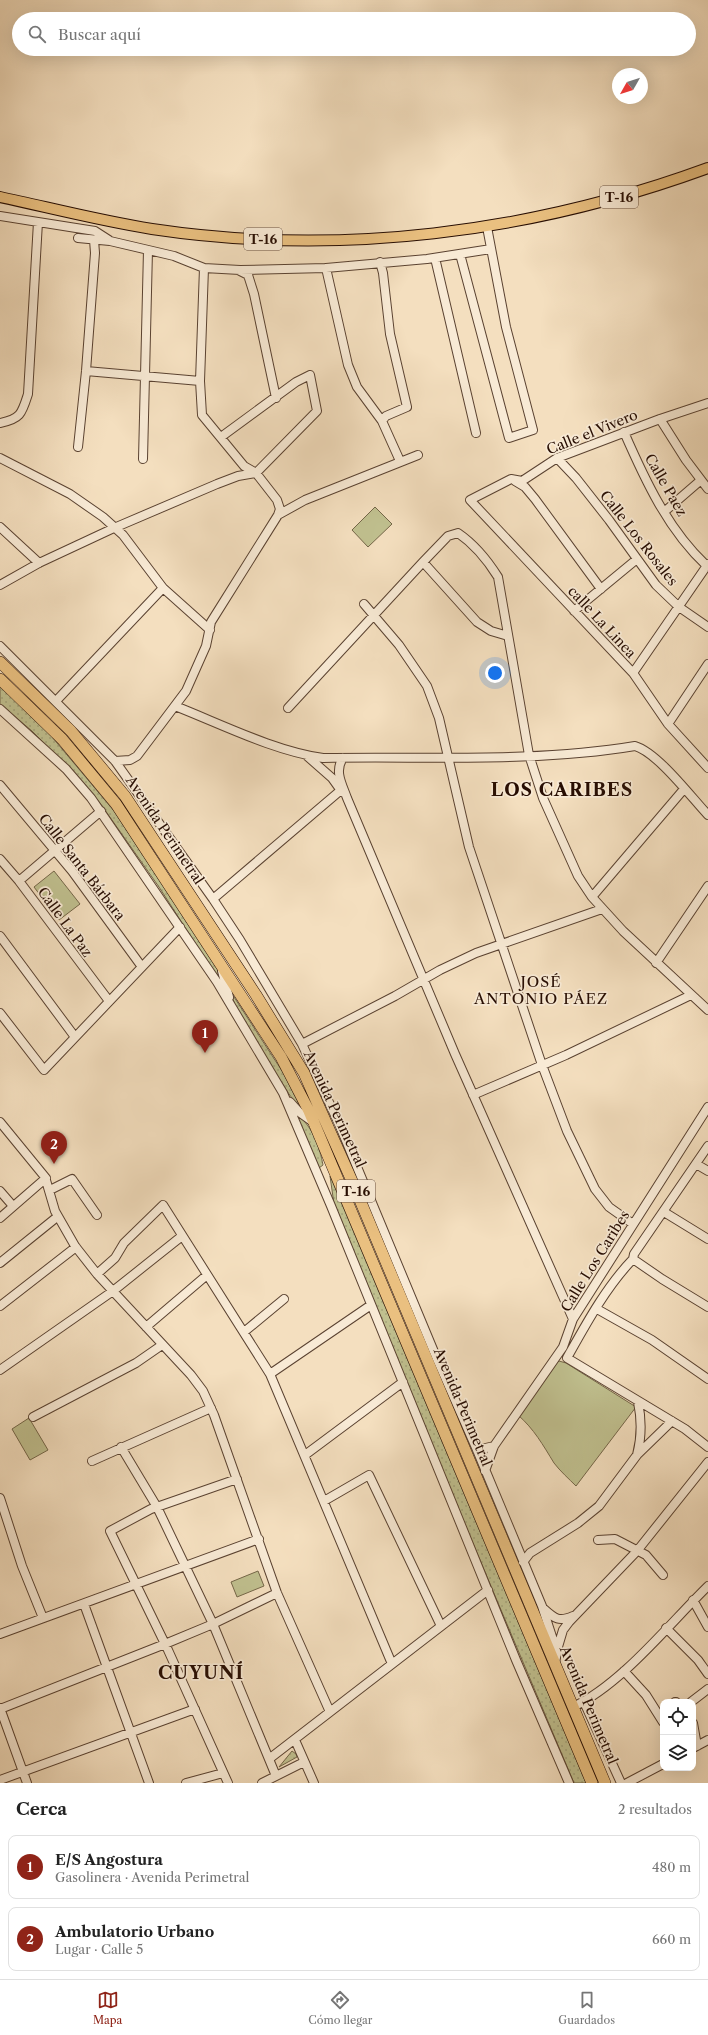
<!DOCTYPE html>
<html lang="es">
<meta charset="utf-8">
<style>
:root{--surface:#fff;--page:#f6f6f6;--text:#222;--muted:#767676;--line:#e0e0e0;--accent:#8f2418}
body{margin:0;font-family:"Libre Caslon Text",serif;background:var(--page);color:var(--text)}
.controls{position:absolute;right:12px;bottom:12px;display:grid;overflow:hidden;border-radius:8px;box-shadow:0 4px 16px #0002}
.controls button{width:36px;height:36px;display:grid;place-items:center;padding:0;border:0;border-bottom:1px solid var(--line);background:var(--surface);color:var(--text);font:20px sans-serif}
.compass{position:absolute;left:612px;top:68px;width:36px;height:36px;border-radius:50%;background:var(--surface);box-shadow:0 4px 16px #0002;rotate:231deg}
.you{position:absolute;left:495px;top:673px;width:14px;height:14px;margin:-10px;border:3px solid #fff;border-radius:50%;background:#1a73e8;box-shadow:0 0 0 6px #1a73e833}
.badge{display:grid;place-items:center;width:26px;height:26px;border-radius:50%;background:var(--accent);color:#fff;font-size:13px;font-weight:700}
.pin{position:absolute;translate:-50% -33px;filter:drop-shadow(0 1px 2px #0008)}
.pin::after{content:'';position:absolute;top:21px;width:14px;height:12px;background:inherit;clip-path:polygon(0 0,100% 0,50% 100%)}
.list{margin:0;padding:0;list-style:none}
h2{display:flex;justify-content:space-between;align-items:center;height:52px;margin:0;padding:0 16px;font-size:17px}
h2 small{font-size:13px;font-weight:400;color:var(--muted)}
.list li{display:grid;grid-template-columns:26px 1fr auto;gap:12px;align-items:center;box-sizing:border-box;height:64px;margin:0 8px 8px;padding:0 8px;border:1px solid var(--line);border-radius:8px}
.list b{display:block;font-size:15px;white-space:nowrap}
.list p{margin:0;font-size:13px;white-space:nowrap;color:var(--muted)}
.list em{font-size:13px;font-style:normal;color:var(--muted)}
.icon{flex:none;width:22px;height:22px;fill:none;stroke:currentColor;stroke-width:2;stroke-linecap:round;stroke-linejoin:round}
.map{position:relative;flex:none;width:708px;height:1783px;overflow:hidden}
.search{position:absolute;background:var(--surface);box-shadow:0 4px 16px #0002;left:12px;right:12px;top:12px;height:44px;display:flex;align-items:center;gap:10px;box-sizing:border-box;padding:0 14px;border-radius:22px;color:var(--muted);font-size:15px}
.sheet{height:196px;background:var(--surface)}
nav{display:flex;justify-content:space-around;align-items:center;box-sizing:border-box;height:56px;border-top:1px solid var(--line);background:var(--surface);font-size:11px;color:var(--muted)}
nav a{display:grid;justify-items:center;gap:2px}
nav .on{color:var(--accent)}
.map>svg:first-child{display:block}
.grass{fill:url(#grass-dots);stroke:#746648}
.garden{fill:#c0c08f;stroke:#746648}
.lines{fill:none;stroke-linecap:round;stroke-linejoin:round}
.minor-casing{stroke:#5a4231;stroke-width:10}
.major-casing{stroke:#270d02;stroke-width:12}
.highway-casing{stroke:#270d02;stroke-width:12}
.minor{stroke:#f8ead5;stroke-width:8}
.major{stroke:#eac080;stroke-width:10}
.highway{stroke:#eac080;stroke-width:11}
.labels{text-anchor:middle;stroke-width:3.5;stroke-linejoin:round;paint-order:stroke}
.shield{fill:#f8ead5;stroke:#664f41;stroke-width:1}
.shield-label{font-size:13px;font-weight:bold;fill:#270d02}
.street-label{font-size:14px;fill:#270d02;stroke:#f8ead5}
.neighbourhood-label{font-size:15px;letter-spacing:1px;fill:#270d02;stroke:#f8ead5}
.district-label{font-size:18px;font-weight:bold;letter-spacing:1px;fill:#270d02;stroke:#f8ead5}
</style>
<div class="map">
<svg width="708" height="1783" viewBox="0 0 708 1783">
<defs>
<pattern id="grass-dots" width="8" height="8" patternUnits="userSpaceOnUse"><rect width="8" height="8" fill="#c0c08f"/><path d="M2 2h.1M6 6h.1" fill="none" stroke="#a5a47a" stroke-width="1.8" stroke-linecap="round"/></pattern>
</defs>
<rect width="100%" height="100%" fill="#f4dfbf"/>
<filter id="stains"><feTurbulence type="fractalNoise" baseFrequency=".005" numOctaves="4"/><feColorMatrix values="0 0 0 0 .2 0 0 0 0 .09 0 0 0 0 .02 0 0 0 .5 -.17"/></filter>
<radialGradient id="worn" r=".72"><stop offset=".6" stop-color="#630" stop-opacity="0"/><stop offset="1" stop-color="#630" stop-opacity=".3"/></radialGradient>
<path class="grass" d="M 0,686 L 47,731 L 114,811 L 218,969 L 219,980 L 159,887 L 100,803 L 81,780 L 32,731 L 0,704 Z
M 234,997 L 284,1074 L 299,1104 C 290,1099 286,1088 280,1080 C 263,1055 240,1028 233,999 Z
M 295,1114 C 311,1122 320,1148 323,1165 L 319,1168 Z
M 330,1176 L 586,1783 L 574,1783 L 396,1361 L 334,1204 Z
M 292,1751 L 296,1754 L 297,1757 L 279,1767 Z"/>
<path class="garden" d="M 375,507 L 392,524 L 368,547 L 352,530 Z
M 54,871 L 80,904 L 59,920 L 34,887 Z
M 559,1361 L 566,1363 L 636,1407 L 576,1486 C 569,1479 560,1471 554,1463 C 543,1445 534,1429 518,1415 L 548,1369 Z
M 29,1418 L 48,1450 L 30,1460 L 12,1429 Z
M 258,1571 L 264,1586 L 237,1597 L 231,1582 Z"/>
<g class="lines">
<defs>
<path id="minor" d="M 0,216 L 95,231 L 109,240
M 78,238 L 110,241 L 174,256 L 204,268 L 240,270 L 326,268 L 427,259 L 491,249
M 460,254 L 509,438 L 533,430 L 506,327 L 487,227
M 435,258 L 476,433
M 380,262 L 383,273 L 390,334 L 407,407 L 386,416 L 382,421
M 204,268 L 200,381 L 202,415 L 244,466 L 256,473 L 277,500 L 280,509 L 278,515
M 326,268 L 348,365 L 357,387 L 382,421 L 400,461
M 240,271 L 248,275 L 254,294 L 276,398
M 86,371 L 200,381
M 708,403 L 660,419 L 557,458 L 522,481 L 511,479 L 470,500 L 633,673 L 668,724 L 708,768
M 660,419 L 686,460 L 708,489
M 0,423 C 21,419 22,413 28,394 L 38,222
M 624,432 C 645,480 668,530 707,566
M 78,447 L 86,371 L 95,253 L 94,240
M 0,458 L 70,494 L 103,517 L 123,535 L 163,588 L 210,630
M 557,458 L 576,478 L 609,520 L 656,585 L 679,607 L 708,627
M 143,459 L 148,250
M 515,481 L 525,487 L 535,499 L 601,589
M 664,512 L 701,480
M 0,527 L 39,563
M 423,562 L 477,622 L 491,631 L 508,636
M 0,585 L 39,563 L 114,528 L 217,484 L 238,476 L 256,473 L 317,411 L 310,375 L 296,382 L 221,437
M 364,604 L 399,645 L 427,686 L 439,718 L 469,847 L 542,1065 L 567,1131 L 595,1189 L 609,1207 L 633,1224
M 574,611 L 637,559
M 0,646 L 115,761 L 213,899 L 240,940 L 302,1044 L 340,1126 L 437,1359 L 477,1450 L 542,1606 L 557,1652 L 555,1663
M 633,673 L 708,564
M 56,701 L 163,588
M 175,706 C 221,724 274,751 323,758 C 427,756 532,763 635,746 C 658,753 691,797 708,815
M 288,708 L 423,562 L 448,536 L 458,533 C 474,544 488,561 498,577 L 529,755 L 543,798 L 578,876 L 592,897 L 623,931 L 708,1010
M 0,709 L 66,769 L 91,798 L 217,982 L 283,1093 L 331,1206 L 516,1660 L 569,1783
M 668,724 L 708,664
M 307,756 L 332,778 L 342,792
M 343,758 C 334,771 342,784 347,798 L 455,1054 L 573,1319
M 115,761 L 130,760 L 137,756 L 186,691 L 206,646 L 211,622 L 278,515 L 305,500 L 418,455
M 0,785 L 72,871 L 142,967
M 0,859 L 19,881 L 109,1001
M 19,881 L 101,811
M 592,897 L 684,789
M 213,899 L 341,790
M 0,936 L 75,1037
M 656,963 L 708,886
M 222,971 L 229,997
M 0,1013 L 44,1070 L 180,927
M 302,1044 L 395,996 L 440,970 L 476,953 L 602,909
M 473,1095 L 566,1055 L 691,995
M 290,1102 L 299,1112 L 313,1122
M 0,1122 L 45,1177 L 55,1211 L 75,1246 L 97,1274 L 191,1375 L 203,1391 L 214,1415 L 277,1593 L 330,1712
M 708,1146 L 634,1254 L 633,1259 L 662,1279 L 708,1307
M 696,1164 L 708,1171
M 50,1190 L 72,1179 L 97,1215
M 0,1191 L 13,1206
M 664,1212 L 708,1239
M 0,1218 L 46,1178
M 633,1259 C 606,1287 586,1324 567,1358 L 685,1429 L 708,1447
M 0,1263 L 57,1217
M 97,1274 L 115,1258 L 124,1243 L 163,1205 L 270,1374 L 392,1664
M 0,1306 L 76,1247
M 597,1309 L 652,1340 L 708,1379
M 146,1327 L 207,1275
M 244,1332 L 284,1299
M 0,1370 L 113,1291 L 182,1236
M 270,1374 L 371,1305
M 33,1417 L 136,1363 L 162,1345
M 121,1447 L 157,1507 L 213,1624 L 276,1776
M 477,1450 L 494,1446
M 305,1455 L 403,1382
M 637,1455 C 642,1436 642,1421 638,1402
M 92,1461 L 211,1408
M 485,1471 L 494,1446 L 563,1347 L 573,1319 L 708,1107
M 0,1498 L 22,1566 L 43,1618
M 324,1501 L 369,1475 L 441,1626
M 598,1540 L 615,1539 L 646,1555 L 663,1575
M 523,1562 L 530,1553 L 578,1523 L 599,1506 L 637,1455 L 672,1421
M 693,1600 L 708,1627
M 84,1604 L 149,1783
M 544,1609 C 555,1619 559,1622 573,1616
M 666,1628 L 698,1660 L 708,1674
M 0,1634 L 259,1539
M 557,1650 L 563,1630 L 569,1622 L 637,1551 L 708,1462
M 624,1671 L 646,1695 L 663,1722
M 584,1702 L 621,1783
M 675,1702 L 676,1702
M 691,1702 L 708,1689
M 573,1707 C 622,1684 669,1624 708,1586
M 0,1708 L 27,1783
M 0,1709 L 165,1644 L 213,1624 L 277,1593
M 693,1723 L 697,1746
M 295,1740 L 314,1783
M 693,1748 L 708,1740
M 269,1759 L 488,1590
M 0,1780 L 195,1709
M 186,1783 L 223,1773
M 228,1783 L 168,1650 L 110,1531 L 151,1509 L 237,1479
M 262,1783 L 304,1762
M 627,1783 L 663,1764"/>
<path id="major" d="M 0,197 C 51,208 101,221 152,229 C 339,257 531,233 708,168"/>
<path id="highway" d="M 0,662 L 71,731 L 125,796 L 256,995 L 304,1073 L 352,1181 L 605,1783
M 0,679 L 62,739 L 116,804 L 281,1057 L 309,1111 L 592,1783"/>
</defs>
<use href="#minor" class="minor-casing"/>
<use href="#major" class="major-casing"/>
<use href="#highway" class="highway-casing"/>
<use href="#minor" class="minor"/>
<use href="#major" class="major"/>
<use href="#highway" class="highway"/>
</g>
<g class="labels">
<g class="shield">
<rect x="600" y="186" width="38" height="22" rx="3"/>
<rect x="244" y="228" width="38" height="22" rx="3"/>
<rect x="337" y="1180" width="38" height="22" rx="3"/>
</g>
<g class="shield-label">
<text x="619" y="202">T-16</text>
<text x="263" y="244">T-16</text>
<text x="356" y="1196">T-16</text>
</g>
<g class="street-label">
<text transform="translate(592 432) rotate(-22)" y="5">Calle el Vivero</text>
<text transform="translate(666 485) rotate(60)" y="5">Calle Paez</text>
<text transform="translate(639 538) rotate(52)" y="5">Calle Los Rosales</text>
<text transform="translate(602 622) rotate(47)" y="5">calle La Linea</text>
<text transform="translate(165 830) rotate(56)" y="5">Avenida Perimetral</text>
<text transform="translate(82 867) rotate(52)" y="5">Calle Santa Bárbara</text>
<text transform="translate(65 922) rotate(54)" y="5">Calle La Paz</text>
<text transform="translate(335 1109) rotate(65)" y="5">Avenida Perimetral</text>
<text transform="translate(595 1261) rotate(-58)" y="5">Calle Los Caribes</text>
<text transform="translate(463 1407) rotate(67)" y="5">Avenida Perimetral</text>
<text transform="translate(589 1705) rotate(67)" y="5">Avenida Perimetral</text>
</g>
<g class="neighbourhood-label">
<text x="541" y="987">JOSÉ<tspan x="541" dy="17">ANTONIO PÁEZ</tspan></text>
</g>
<g class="district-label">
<text x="562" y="796">LOS CARIBES</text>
<text x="201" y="1679">CUYUNÍ</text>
</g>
</g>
<rect width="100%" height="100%" filter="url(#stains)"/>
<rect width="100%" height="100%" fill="url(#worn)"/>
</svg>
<div class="controls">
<button><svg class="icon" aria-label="locate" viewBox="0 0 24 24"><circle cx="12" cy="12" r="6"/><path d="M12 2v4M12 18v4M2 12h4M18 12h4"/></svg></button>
<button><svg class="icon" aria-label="layers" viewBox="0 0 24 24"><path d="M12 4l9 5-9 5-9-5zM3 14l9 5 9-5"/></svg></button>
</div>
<svg class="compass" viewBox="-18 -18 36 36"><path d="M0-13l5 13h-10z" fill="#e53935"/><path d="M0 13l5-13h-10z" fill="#767676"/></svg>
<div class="you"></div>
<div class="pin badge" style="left:205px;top:1053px">1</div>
<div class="pin badge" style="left:54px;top:1164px">2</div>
<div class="search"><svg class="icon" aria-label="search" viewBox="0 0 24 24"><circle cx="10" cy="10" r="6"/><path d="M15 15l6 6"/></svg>Buscar aquí</div>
</div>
<section class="sheet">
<h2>Cerca<small>2 resultados</small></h2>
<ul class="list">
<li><span class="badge">1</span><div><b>E/S Angostura</b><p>Gasolinera · Avenida Perimetral</p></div><em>480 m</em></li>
<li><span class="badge">2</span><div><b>Ambulatorio Urbano</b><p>Lugar · Calle 5</p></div><em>660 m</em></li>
</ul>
</section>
<nav>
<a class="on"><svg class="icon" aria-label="map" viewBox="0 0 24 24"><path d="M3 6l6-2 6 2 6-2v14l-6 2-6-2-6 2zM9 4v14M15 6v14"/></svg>Mapa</a>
<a><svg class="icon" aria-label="directions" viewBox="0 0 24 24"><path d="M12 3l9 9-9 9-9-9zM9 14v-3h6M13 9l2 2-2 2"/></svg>Cómo llegar</a>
<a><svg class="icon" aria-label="saved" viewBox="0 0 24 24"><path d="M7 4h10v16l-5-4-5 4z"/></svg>Guardados</a>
</nav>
